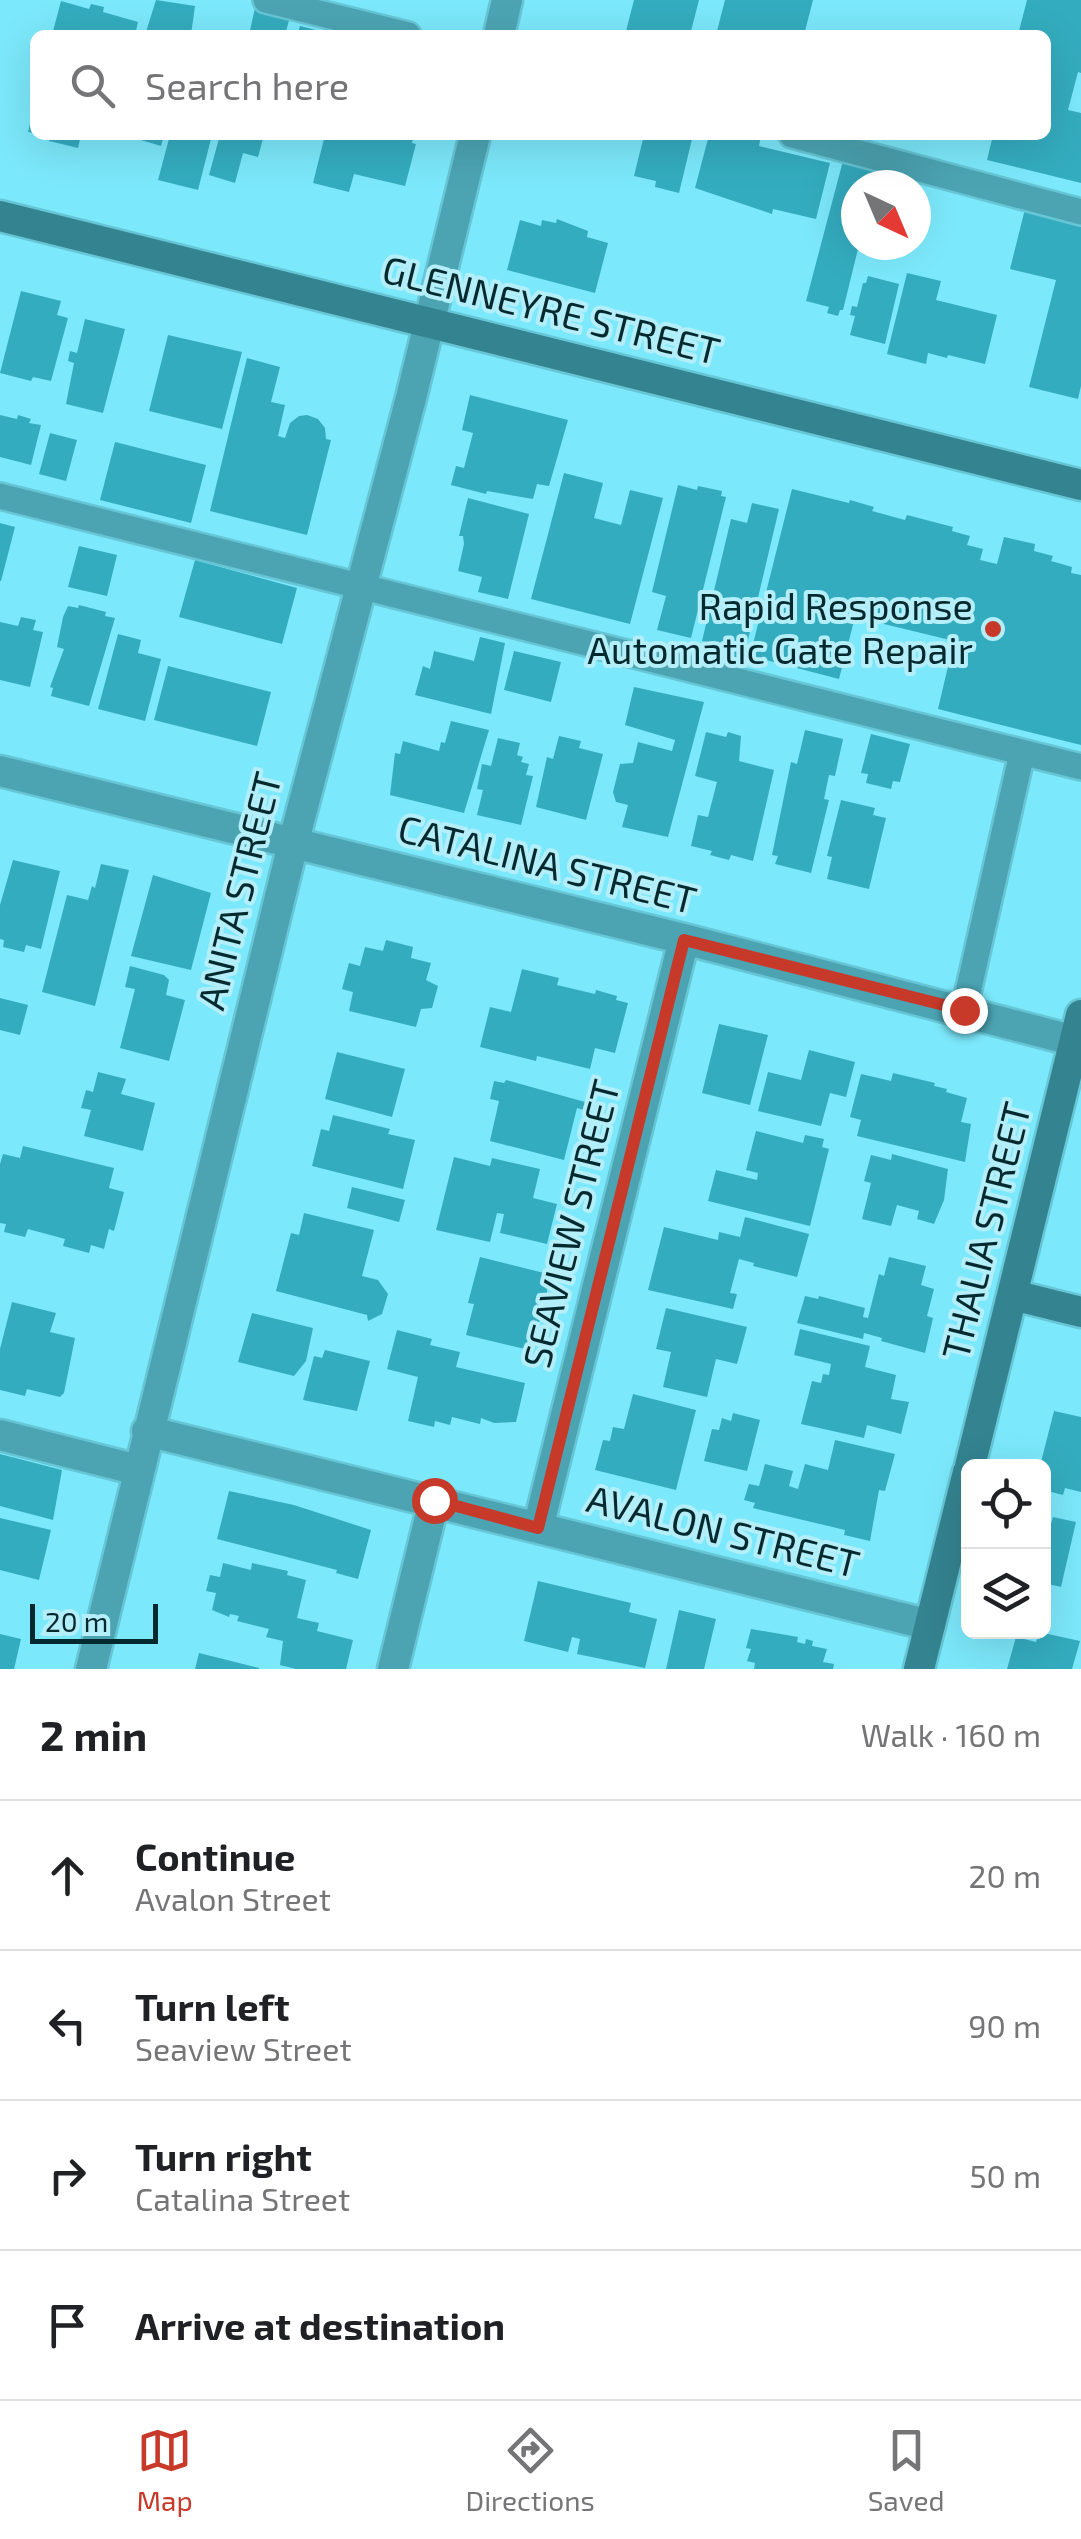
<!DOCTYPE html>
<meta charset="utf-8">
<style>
:root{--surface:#fff;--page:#f6f6f6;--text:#202124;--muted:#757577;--line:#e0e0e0;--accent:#c73a2a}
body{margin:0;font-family:"Exo 2",sans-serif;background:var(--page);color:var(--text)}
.controls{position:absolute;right:30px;bottom:30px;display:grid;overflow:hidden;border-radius:15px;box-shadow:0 10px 40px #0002}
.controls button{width:90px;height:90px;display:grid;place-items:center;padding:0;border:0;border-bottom:2px solid var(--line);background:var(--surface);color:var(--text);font:50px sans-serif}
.compass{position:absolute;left:841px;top:170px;width:90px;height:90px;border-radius:50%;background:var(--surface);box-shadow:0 10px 40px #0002;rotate:136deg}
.scale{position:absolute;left:30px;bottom:25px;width:128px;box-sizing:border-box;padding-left:10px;border:5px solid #04292e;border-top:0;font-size:28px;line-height:35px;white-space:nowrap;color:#04292e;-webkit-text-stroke:8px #b3eef9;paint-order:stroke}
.stop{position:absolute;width:30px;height:30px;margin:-22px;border:8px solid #c73a2a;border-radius:50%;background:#fff}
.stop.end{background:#c73a2a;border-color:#fff;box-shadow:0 2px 10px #0008}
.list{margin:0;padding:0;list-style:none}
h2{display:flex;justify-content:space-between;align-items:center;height:130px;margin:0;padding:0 40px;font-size:42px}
h2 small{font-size:32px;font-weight:400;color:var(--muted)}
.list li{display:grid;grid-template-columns:65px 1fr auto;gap:30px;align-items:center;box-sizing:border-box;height:150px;padding:0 40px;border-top:2px solid var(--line)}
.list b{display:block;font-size:38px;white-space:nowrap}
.list p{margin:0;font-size:32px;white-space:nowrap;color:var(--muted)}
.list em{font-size:32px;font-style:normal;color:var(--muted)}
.icon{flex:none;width:55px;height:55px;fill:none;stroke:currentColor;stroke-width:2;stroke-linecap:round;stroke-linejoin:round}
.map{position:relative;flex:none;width:1081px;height:1669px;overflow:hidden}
.search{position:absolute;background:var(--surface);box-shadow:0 10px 40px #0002;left:30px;right:30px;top:30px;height:110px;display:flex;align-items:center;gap:25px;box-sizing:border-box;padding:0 35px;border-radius:15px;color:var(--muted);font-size:38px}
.sheet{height:730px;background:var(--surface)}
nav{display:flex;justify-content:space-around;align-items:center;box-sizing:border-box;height:140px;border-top:2px solid var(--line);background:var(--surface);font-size:28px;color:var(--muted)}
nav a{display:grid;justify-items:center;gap:5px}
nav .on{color:var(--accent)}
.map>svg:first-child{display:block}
.building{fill:#34acbf}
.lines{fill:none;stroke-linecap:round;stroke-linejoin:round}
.lane-casing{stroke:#66c6d6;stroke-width:30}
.street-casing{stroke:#66c6d6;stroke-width:35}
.secondary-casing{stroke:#66c6d6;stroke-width:35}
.lane{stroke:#4ca4b3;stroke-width:25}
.street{stroke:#4ca4b3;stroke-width:30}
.secondary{stroke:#348390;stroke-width:30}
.route{stroke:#c73a2a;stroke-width:12}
.poi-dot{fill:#c73a2a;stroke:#b3eef9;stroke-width:4}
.labels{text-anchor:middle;stroke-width:8;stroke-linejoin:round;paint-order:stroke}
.street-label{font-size:38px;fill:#04292e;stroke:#b3eef9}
.poi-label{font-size:38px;fill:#04292e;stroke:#b3eef9;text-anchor:end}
</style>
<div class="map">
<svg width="1081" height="1669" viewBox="0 0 1081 1669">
<rect width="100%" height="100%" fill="#7ce8fb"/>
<path class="building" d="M 156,0 L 195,6 L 191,35 L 145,35 Z
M 634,0 L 699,0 L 690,35 L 625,35 Z
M 725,0 L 813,0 L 804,35 L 716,35 Z
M 1027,0 L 1081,0 L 1081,73 L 1078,72 L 1068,110 L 1081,113 L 1081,183 L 987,160 L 993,135 L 1046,135 L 1046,35 L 1018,35 Z
M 61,1 L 89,9 L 91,4 L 104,7 L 103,12 L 138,22 L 135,35 L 52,35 Z
M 255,8 L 290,17 L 285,35 L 249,35 Z
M 300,26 L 332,34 L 332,35 L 297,35 Z
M 34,107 L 35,107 L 35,133 L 28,132 Z
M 50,135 L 81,135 L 78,148 L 49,141 Z
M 124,135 L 164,135 L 161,146 Z
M 170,135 L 212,135 L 198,190 L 158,180 Z
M 220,135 L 264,135 L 258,157 L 243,153 L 235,183 L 209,175 Z
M 325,135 L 414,135 L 412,143 L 416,144 L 405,186 L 354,174 L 349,192 L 313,183 Z
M 644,135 L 693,135 L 679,193 L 655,187 L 656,181 L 634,176 Z
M 709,135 L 736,140 L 737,135 L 761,135 L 759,146 L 830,163 L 816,219 L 773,209 L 772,214 L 695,188 Z
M 844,157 L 877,166 L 877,174 L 874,185 L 856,185 L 856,245 L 859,245 L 843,310 L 840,310 L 838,316 L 827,313 L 829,307 L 806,301 Z
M 1025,209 L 1081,223 L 1081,386 L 1078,399 L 1029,387 L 1056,280 L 1010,269 Z
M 557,219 L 588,231 L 587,237 L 608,243 L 595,293 L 507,270 L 520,220 L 541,226 L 542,220 L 556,223 Z
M 879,245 L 909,245 L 908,251 Z
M 907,273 L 941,281 L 936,300 L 997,315 L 985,364 L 948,355 L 947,358 L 928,353 L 926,364 L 887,354 Z
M 868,276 L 899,284 L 885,344 L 850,335 L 855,316 L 850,315 L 852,306 L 857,307 L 863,283 L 866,283 Z
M 21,291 L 61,301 L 57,315 L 68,318 L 51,381 L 33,377 L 31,381 L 0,373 Z
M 85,319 L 125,329 L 103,413 L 66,404 L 74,363 L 68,361 L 70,351 L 77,353 Z
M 168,335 L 242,352 L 222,429 L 149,411 Z
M 247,358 L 280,367 L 271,402 L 285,405 L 278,436 L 285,438 L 290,423 L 299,416 L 307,415 L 318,419 L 325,428 L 326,439 L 331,440 L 307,535 L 210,511 Z
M 470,395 L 568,420 L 549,486 L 537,484 L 533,499 L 487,491 L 486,494 L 451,485 L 456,466 L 464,468 L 473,433 L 462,430 Z
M 0,415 L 17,419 L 18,415 L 31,419 L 29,423 L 41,425 L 31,465 L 0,457 Z
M 50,433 L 77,440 L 66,481 L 39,474 Z
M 115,442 L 206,465 L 191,523 L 100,500 Z
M 564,473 L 603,483 L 594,518 L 621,525 L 630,490 L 663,498 L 630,624 L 531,599 Z
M 678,485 L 697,490 L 698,486 L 722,491 L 721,496 L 726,497 L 691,638 L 657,630 L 666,596 L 652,592 Z
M 792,489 L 849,503 L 850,500 L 874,507 L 872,511 L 905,520 L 907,515 L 953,527 L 952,531 L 970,536 L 967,545 L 983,549 L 980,560 L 997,564 L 1004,537 L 1035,544 L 1034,551 L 1053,556 L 1051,561 L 1072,567 L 1071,573 L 1081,575 L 1081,745 L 938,709 L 954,641 L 855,617 L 839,679 L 750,656 Z
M 468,498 L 529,514 L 508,599 L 478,592 L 482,577 L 458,571 L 464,544 L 463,536 L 459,536 Z
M 752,503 L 779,509 L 743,661 L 718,654 L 720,645 L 702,641 L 731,519 L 747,523 Z
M 0,523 L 15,527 L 1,581 L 0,581 Z
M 79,546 L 117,555 L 107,596 L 68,587 Z
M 195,560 L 297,588 L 282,644 L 179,617 Z
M 79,605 L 106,612 L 105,616 L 115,618 L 89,706 L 51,696 L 53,688 L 50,687 L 64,649 L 57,647 L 63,617 L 68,606 L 78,608 Z
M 21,617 L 36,620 L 33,630 L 43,632 L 30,687 L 0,680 L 0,622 L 18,626 Z
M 118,634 L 141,640 L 138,653 L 161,659 L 145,721 L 98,709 Z
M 480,637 L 505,643 L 491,714 L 415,695 L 423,666 L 430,669 L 434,651 L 474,661 Z
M 514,651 L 561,662 L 551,702 L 504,690 Z
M 168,666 L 271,692 L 257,746 L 154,720 Z
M 634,687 L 704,702 L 668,837 L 622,827 L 628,805 L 616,802 L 613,792 L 620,764 L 633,763 L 638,742 L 672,751 L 675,740 L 625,725 Z
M 451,721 L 489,730 L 464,813 L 390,795 L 395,753 L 400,754 L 403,741 L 439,751 L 441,742 L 445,743 Z
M 805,730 L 843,739 L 835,776 L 829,775 L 824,799 L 829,800 L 811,873 L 775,864 L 778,856 L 772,855 L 791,762 L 797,764 Z
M 706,732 L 726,737 L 728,732 L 741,736 L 739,761 L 774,770 L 753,861 L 731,855 L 729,860 L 710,855 L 712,851 L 691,846 L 698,815 L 708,817 L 717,782 L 695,776 Z
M 871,734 L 910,744 L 900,782 L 893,781 L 891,789 L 866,783 L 868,774 L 861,773 Z
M 559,736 L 581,741 L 579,748 L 603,754 L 586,820 L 536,807 L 547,757 L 553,759 Z
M 498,738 L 520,743 L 517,755 L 523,757 L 521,762 L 529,764 L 526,775 L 533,776 L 521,825 L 477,815 L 483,790 L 477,789 L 482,764 L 491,766 Z
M 841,800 L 875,808 L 873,815 L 886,818 L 869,889 L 827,879 L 832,857 L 827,856 Z
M 13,860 L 60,871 L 41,949 L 26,945 L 24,952 L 3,947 L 4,940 L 0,939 L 0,905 Z
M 101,864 L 129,870 L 95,1006 L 42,992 L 67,895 L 88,900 L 92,886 L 95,888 Z
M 153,875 L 211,893 L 191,970 L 131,956 Z
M 386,940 L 413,947 L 411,958 L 431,963 L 426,980 L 438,986 L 432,1008 L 421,1009 L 416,1027 L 349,1011 L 353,992 L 342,989 L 349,963 L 360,966 L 365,947 L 383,951 Z
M 130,966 L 164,975 L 169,980 L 166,995 L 185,1000 L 169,1061 L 120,1048 L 135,989 L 125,987 Z
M 522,969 L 559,978 L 557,985 L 595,994 L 596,990 L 617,996 L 616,1000 L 628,1003 L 615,1053 L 595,1048 L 590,1069 L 537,1056 L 536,1061 L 480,1047 L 490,1007 L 511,1012 Z
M 0,998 L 28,1005 L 20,1035 L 0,1030 Z
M 719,1024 L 768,1035 L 750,1105 L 702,1093 Z
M 809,1050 L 855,1062 L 846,1097 L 830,1093 L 821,1126 L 758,1111 L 768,1072 L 801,1080 Z
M 337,1052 L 405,1069 L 392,1117 L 325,1099 Z
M 98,1072 L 126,1079 L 121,1094 L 155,1103 L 143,1151 L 84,1136 L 91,1110 L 81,1108 L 86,1090 L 93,1092 Z
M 893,1073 L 935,1083 L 934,1086 L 947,1089 L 946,1092 L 967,1098 L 961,1122 L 971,1124 L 965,1162 L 857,1136 L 861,1120 L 850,1117 L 861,1074 L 891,1081 Z
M 506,1080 L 585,1102 L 584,1110 L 577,1108 L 564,1160 L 490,1141 L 499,1101 L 490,1099 L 494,1081 L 504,1083 Z
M 333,1115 L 390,1129 L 388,1134 L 415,1140 L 403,1189 L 312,1166 L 321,1129 L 329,1131 Z
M 756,1131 L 803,1143 L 805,1135 L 824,1139 L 822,1147 L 829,1149 L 810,1226 L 708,1201 L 716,1170 L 757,1180 L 758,1173 L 746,1170 Z
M 23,1146 L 114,1168 L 109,1188 L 124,1192 L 114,1231 L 109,1229 L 104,1249 L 91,1245 L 89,1253 L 63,1246 L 65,1239 L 28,1229 L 25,1237 L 4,1232 L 6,1224 L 0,1223 L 0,1164 L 3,1154 L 20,1158 Z
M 892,1154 L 948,1169 L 944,1200 L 934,1224 L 917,1219 L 919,1211 L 897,1205 L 891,1226 L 862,1219 L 871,1183 L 864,1181 L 871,1155 L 891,1160 Z
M 454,1157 L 490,1166 L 492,1158 L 540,1169 L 533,1198 L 557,1204 L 547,1244 L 500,1233 L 504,1214 L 497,1213 L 490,1242 L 436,1230 Z
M 352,1187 L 405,1200 L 399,1222 L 347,1208 Z
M 304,1213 L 374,1230 L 362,1276 L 378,1280 L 388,1294 L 382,1314 L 368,1321 L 367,1315 L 276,1291 L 291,1233 L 299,1235 Z
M 745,1217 L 809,1234 L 797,1277 L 753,1266 L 754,1263 L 739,1259 L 730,1293 L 737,1294 L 733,1309 L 648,1290 L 664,1227 L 718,1240 L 719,1232 L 740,1237 Z
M 480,1257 L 548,1274 L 547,1293 L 542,1296 L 538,1314 L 541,1317 L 529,1350 L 466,1335 L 474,1304 L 468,1303 Z
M 889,1257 L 926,1266 L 921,1285 L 934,1289 L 927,1316 L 933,1318 L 925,1353 L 881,1341 L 882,1338 L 864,1333 L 863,1339 L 797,1323 L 805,1296 L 818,1299 L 819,1296 L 865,1308 L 863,1317 L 868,1318 L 879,1274 L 884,1276 Z
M 12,1302 L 56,1313 L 50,1332 L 75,1338 L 64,1393 L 60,1397 L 27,1389 L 25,1396 L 0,1390 L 0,1349 Z
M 666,1308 L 747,1327 L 737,1364 L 716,1359 L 707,1397 L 663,1387 L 671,1352 L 656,1349 Z
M 252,1313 L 313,1328 L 306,1361 L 294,1376 L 238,1362 Z
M 800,1329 L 870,1346 L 865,1367 L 896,1375 L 891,1399 L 909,1402 L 901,1434 L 867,1425 L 864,1438 L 801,1424 L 812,1381 L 821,1383 L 823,1374 L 829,1375 L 831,1364 L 794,1355 Z
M 397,1330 L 432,1339 L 430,1345 L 460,1352 L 456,1367 L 525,1383 L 516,1422 L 494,1423 L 481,1418 L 480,1424 L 452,1417 L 450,1425 L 435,1421 L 434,1427 L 408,1421 L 418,1377 L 387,1369 Z
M 325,1350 L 370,1361 L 357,1411 L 303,1400 L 314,1356 L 322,1358 Z
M 633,1394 L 696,1410 L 676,1490 L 595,1470 L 603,1440 L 610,1441 L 613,1427 L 624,1429 Z
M 1054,1411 L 1081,1417 L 1081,1492 L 1065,1488 L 1063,1495 L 1044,1490 L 1044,1466 L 1040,1466 Z
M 733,1413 L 760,1420 L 747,1471 L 704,1461 L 712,1429 L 719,1430 L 722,1418 L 731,1421 Z
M 835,1440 L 895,1454 L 885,1491 L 879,1490 L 870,1541 L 844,1535 L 845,1530 L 753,1508 L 755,1503 L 744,1500 L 749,1484 L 759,1486 L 765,1464 L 793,1471 L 789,1486 L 798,1489 L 805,1464 L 828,1470 Z
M 0,1454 L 62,1470 L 53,1520 L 0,1506 Z
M 229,1491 L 294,1505 L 371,1530 L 358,1579 L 336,1573 L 337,1570 L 217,1539 Z
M 1053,1517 L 1076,1522 L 1061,1587 L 1044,1583 L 1044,1522 L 1051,1524 Z
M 0,1518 L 51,1530 L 39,1580 L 0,1570 Z
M 223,1563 L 251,1570 L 252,1563 L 288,1571 L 287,1575 L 306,1580 L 297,1618 L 319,1623 L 317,1631 L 353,1640 L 346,1669 L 296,1669 L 280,1665 L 283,1641 L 266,1637 L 269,1629 L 237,1621 L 239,1616 L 230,1614 L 229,1617 L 212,1610 L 216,1593 L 206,1591 L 210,1575 L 220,1577 Z
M 538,1581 L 631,1603 L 629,1612 L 657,1619 L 645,1668 L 577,1654 L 580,1639 L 572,1637 L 568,1652 L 524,1641 Z
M 679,1610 L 716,1619 L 704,1669 L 666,1669 Z
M 751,1629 L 798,1637 L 797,1642 L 805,1644 L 806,1639 L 813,1641 L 812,1646 L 827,1649 L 823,1662 L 834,1664 L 833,1669 L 754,1669 L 755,1663 L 747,1661 L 751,1649 L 746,1648 Z
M 1039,1632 L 1080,1641 L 1072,1669 L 1007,1669 L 1016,1637 L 1036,1642 Z
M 0,1634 L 21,1639 L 14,1669 L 0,1669 Z
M 199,1653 L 259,1668 L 259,1669 L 195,1669 Z"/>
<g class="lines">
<defs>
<path id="lane" d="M 266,0 L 408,35
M 792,135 L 1081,212
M 0,496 L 1081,767
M 964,1010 L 1022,753"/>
<path id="street" d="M 499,35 L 507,0
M 0,771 L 684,939 L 1075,1041
M 147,1431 L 930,1625
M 0,1435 L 138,1470
M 538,1528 L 684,939
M 91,1669 L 293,844 L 411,398 L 475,135
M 393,1669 L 434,1501"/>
<path id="secondary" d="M 0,216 L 1081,485
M 1013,1295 L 1081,1312
M 970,1466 L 1081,1015
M 919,1669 L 968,1472"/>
</defs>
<use href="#lane" class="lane-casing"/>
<use href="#street" class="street-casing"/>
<use href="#secondary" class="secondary-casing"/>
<use href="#lane" class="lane"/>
<use href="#street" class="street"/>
<use href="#secondary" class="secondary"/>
</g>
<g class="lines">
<path class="route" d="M 434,1500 L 538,1528 L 684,940 L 964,1010"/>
</g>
<circle class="poi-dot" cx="993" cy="629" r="10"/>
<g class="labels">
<g class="street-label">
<text transform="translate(551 311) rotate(14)" y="13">GLENNEYRE STREET</text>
<text transform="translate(547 865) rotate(14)" y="13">CATALINA STREET</text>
<text transform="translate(240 891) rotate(-76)" y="13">ANITA STREET</text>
<text transform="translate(572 1224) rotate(-76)" y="13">SEAVIEW STREET</text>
<text transform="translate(987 1231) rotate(-76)" y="13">THALIA STREET</text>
<text transform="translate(723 1532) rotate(14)" y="13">AVALON STREET</text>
</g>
<g class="poi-label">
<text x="973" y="620">Rapid Response<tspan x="973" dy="44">Automatic Gate Repair</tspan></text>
</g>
</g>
</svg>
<div class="controls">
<button><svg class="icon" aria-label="locate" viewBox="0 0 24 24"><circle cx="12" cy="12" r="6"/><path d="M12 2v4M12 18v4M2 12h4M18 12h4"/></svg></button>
<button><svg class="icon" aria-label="layers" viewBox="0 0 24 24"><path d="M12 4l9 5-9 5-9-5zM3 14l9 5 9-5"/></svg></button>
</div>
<svg class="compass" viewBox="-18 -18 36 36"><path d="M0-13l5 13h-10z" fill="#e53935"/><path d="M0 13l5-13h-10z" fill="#757577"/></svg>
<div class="scale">20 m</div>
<div class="stop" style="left:434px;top:1500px"></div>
<div class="stop end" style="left:964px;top:1010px"></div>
<div class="search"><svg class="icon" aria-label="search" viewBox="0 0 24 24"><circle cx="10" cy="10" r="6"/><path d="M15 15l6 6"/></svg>Search here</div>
</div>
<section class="sheet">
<h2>2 min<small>Walk · 160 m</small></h2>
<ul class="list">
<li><svg class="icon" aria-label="ahead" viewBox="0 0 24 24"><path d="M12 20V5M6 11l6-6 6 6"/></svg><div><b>Continue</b><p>Avalon Street</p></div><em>20 m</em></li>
<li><svg class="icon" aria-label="left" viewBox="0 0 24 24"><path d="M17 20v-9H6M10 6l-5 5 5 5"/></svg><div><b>Turn left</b><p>Seaview Street</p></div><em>90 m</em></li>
<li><svg class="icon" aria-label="right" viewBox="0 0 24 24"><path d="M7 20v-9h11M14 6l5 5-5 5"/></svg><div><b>Turn right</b><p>Catalina Street</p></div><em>50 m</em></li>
<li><svg class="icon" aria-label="arrive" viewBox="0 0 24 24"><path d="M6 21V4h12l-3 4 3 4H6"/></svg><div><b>Arrive at destination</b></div></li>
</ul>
</section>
<nav>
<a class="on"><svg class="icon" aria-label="map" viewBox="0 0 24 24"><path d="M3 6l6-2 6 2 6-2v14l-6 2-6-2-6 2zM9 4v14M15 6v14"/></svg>Map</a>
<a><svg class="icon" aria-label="directions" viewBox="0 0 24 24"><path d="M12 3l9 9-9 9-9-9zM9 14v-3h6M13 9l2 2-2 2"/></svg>Directions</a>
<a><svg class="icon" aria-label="saved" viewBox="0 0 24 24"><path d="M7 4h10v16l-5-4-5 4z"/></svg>Saved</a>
</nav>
